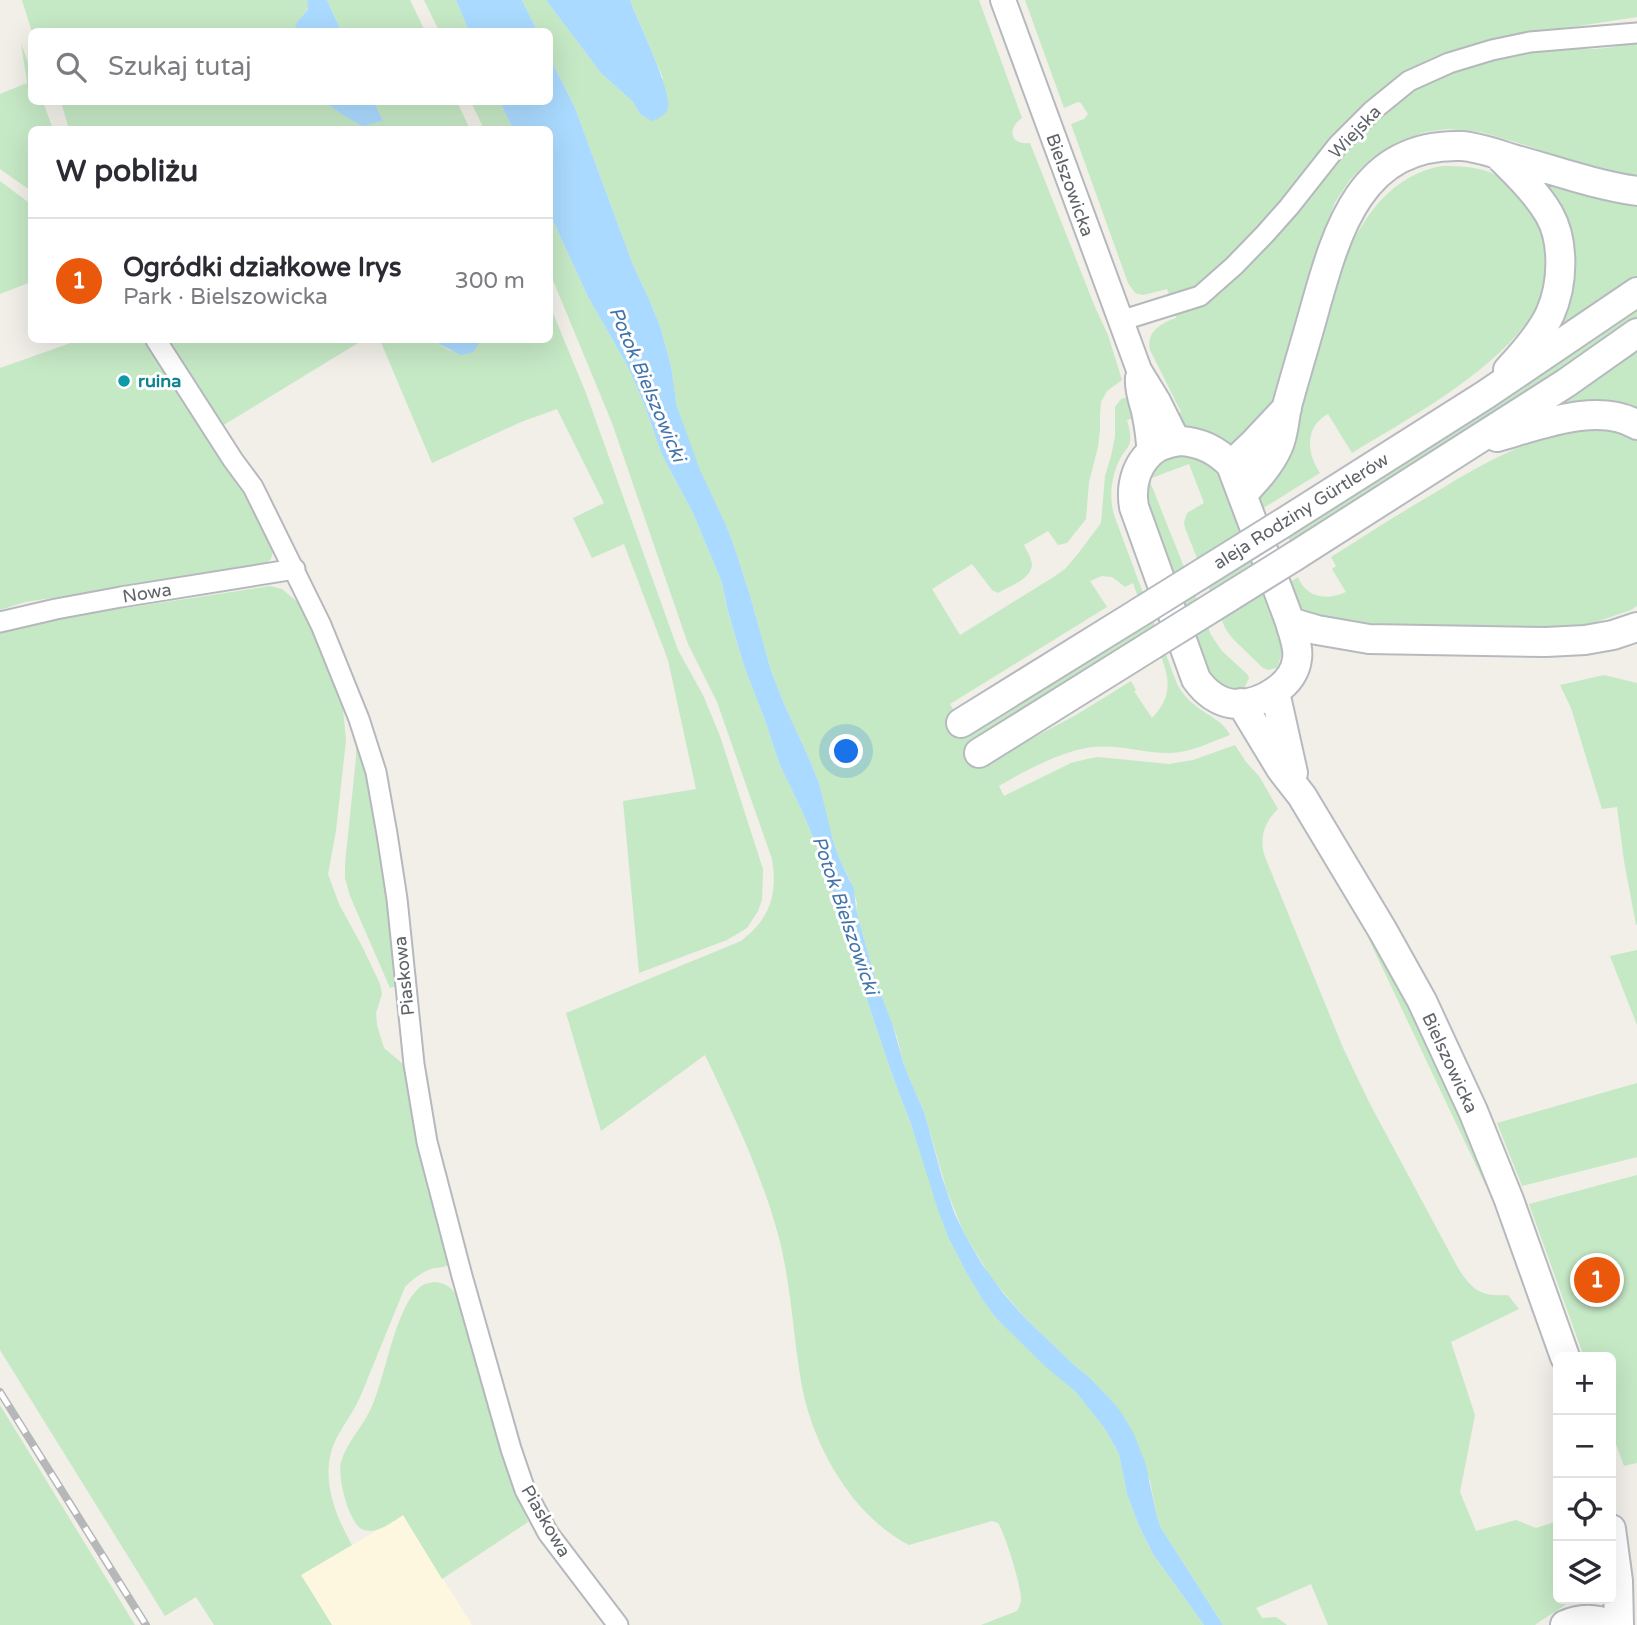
<!DOCTYPE html>
<html lang="pl">
<meta charset="utf-8">
<style>
:root{--surface:#fff;--page:#f7f7f7;--text:#2b2b33;--muted:#7c7c81;--line:#e1e1e2;--accent:#ea580c}
body{margin:0;font-family:"Varela Round",sans-serif;background:var(--page);color:var(--text)}
.controls{position:absolute;right:21px;bottom:21px;display:grid;overflow:hidden;border-radius:10px;box-shadow:0 7px 28px #0002}
.controls button{width:63px;height:63px;display:grid;place-items:center;padding:0;border:0;border-bottom:2px solid var(--line);background:var(--surface);color:var(--text);font:35px sans-serif}
.you{position:absolute;left:847px;top:752px;width:24px;height:24px;margin:-18px;border:5px solid #fff;border-radius:50%;background:#1a73e8;box-shadow:0 0 0 10px #1a73e833}
.badge{display:grid;place-items:center;width:46px;height:46px;border-radius:50%;background:var(--accent);color:#fff;font-size:23px;font-weight:700}
.pin{position:absolute;translate:-50% -50%;border:4px solid #fff;box-shadow:0 2px 7px #0006}
.list{margin:0;padding:0;list-style:none}
h2{display:flex;justify-content:space-between;align-items:center;height:91px;margin:0;padding:0 28px;font-size:30px}
h2 small{font-size:23px;font-weight:400;color:var(--muted)}
.list li{display:grid;grid-template-columns:46px 1fr auto;gap:21px;align-items:center;box-sizing:border-box;height:126px;padding:0 28px;border-top:2px solid var(--line)}
.list b{display:block;font-size:26px;white-space:nowrap}
.list p{margin:0;font-size:23px;white-space:nowrap;color:var(--muted)}
.list em{font-size:23px;font-style:normal;color:var(--muted)}
.icon{flex:none;width:38px;height:38px;fill:none;stroke:currentColor;stroke-width:2;stroke-linecap:round;stroke-linejoin:round}
.map{position:relative;flex:none;width:1637px;height:1625px;overflow:hidden}
.search{position:absolute;background:var(--surface);box-shadow:0 7px 28px #0002;left:28px;top:28px;width:525px;height:77px;display:flex;align-items:center;gap:18px;box-sizing:border-box;padding:0 24px;border-radius:10px;color:var(--muted);font-size:26px}
.panel{position:absolute;background:var(--surface);box-shadow:0 7px 28px #0002;left:28px;top:126px;width:525px;height:217px;border-radius:10px}
.map>svg:first-child{display:block}
.commercial{fill:#fef7e0}
.green{fill:#c5e8c5;fill-rule:evenodd}
.water{fill:#aadaff}
.lines{fill:none;stroke-linecap:round;stroke-linejoin:round}
.minor-casing{stroke:#b5b8bc;stroke-width:23}
.tertiary-casing{stroke:#b5b8bc;stroke-width:28}
.secondary-casing{stroke:#b6babf;stroke-width:32}
.minor{stroke:#fff;stroke-width:19}
.tertiary{stroke:#fff;stroke-width:24}
.secondary{stroke:#fff;stroke-width:28}
.rail-casing{stroke:#b6b7b8;stroke-width:8}
.rail{stroke:#fff;stroke-width:5;stroke-dasharray:16;stroke-linecap:butt}
.secondary-bridge-casing{stroke:#b6babf;stroke-width:32;stroke-linecap:butt}
.secondary-bridge{stroke:#fff;stroke-width:28}
.culture-dot{fill:#0f9aa8;stroke:#fff;stroke-width:2.5}
.labels{text-anchor:middle;stroke-width:6;stroke-linejoin:round;paint-order:stroke}
.street-label{font-size:18px;fill:#5f6368;stroke:#fff}
.culture-label{font-size:18px;font-weight:bold;fill:#0d838f;stroke:#fff;text-anchor:start}
.water-label{font-size:19px;font-style:italic;fill:#4174aa;stroke:#fff}
</style>
<div class="map">
<svg width="1637" height="1625" viewBox="0 0 1637 1625">
<rect width="100%" height="100%" fill="#f1efe8"/>
<path class="commercial" d="M 403,1515 L 472,1625 L 332,1625 L 301,1575 Z"/>
<path class="green" d="M 22,0 L 307,0 L 308,8 L 296,25 L 298,31 L 32,32 Z
M 327,0 L 410,0 L 425,31 L 341,31 Z
M 424,0 L 456,0 L 469,31 L 439,31 Z
M 522,0 L 546,0 L 601,73 L 633,102 L 640,114 L 663,78 L 630,0 L 979,0 L 1022,118 C 1006,129 1011,146 1030,143 L 1095,307 L 1108,335 L 1122,380 L 1107,391 L 1101,402 L 1100,415 L 1100,430 L 1098,447 L 1089,482 L 1086,519 L 1067,543 L 1058,545 L 1048,531 L 1024,545 C 1026,550 1030,555 1031,560 C 1037,577 1010,586 998,593 L 992,590 L 972,564 L 932,589 L 960,635 L 1052,578 L 1065,569 L 1077,555 L 1101,523 L 1105,476 L 1111,456 L 1115,437 L 1115,407 L 1121,399 L 1128,397 L 1133,418 L 1127,420 C 1129,427 1131,434 1130,442 C 1128,449 1122,454 1119,461 C 1111,478 1109,497 1114,515 L 1177,684 C 1182,693 1188,700 1196,706 C 1208,716 1222,720 1230,735 C 1211,742 1190,753 1168,753 C 1143,753 1118,744 1093,747 C 1066,749 1022,772 999,786 L 1004,796 L 1071,763 L 1087,759 L 1098,757 L 1169,764 L 1193,760 L 1235,745 L 1246,762 L 1259,776 L 1278,809 C 1264,822 1259,839 1265,857 L 1344,1050 L 1370,1104 L 1458,1268 C 1472,1290 1481,1297 1508,1295 L 1519,1309 L 1451,1342 L 1475,1415 L 1460,1492 L 1476,1531 L 1516,1520 L 1536,1528 L 1558,1521 L 1558,1599 L 1571,1599 C 1561,1610 1547,1616 1535,1625 L 1328,1625 L 1311,1584 L 1256,1608 L 1262,1618 L 1276,1617 L 1287,1625 L 1223,1625 L 1161,1528 L 1157,1517 L 1150,1481 L 1115,1404 L 1090,1378 L 1073,1364 L 1027,1320 L 992,1279 L 963,1231 L 947,1191 L 925,1115 L 904,1065 L 897,1037 L 875,978 L 856,910 L 857,903 L 850,880 L 839,858 L 828,826 L 819,783 L 811,763 L 785,706 L 771,671 L 749,592 L 734,546 L 726,525 L 700,471 L 684,429 L 677,407 L 671,366 L 660,326 L 649,299 L 633,265 L 575,108 L 550,58 L 550,32 L 537,31 ZM 1102,576 L 1112,577 L 1125,587 L 1133,583 L 1146,620 L 961,723 L 950,704 L 1107,607 L 1090,581 ZM 1151,632 C 1163,664 1181,688 1152,718 L 1134,691 L 1136,690 L 1131,681 L 1076,715 L 986,763 Z
M 1025,0 L 1637,0 L 1637,17 L 1487,40 L 1443,53 L 1415,66 L 1365,108 L 1301,176 L 1295,190 L 1204,285 L 1170,297 L 1167,289 L 1143,295 L 1135,293 L 1128,283 L 1071,124 L 1084,119 L 1088,114 L 1081,103 L 1078,102 L 1064,108 Z
M 21,43 L 31,71 L 32,102 L 43,102 L 53,129 L 32,130 L 31,191 L 0,169 L 0,94 L 27,83 Z
M 1637,43 L 1637,179 L 1555,158 L 1535,148 L 1481,132 L 1448,129 L 1425,132 L 1399,141 L 1372,158 L 1361,168 L 1349,181 L 1335,202 L 1326,227 L 1288,360 L 1276,393 L 1264,420 L 1239,442 L 1228,444 L 1192,432 L 1182,425 L 1175,416 L 1181,412 L 1150,350 C 1146,332 1161,323 1176,318 L 1174,312 L 1351,142 L 1406,93 L 1443,73 L 1511,52 L 1569,46 C 1584,54 1620,45 1637,43 Z
M 61,102 L 325,102 L 340,113 L 383,121 L 374,102 L 457,102 L 470,129 L 69,129 Z
M 471,102 L 500,102 L 513,129 L 484,129 Z
M 1442,166 C 1463,166 1487,167 1504,180 C 1513,188 1522,199 1530,208 C 1543,221 1542,228 1545,246 C 1547,254 1550,264 1549,273 C 1536,352 1415,414 1352,453 L 1328,414 C 1305,426 1306,453 1320,473 L 1257,512 L 1258,498 L 1298,420 L 1339,272 C 1358,224 1388,175 1442,166 Z
M 1539,178 L 1637,200 L 1637,280 L 1548,341 L 1556,320 Z
M 0,181 L 32,205 L 31,282 L 0,294 Z
M 550,214 L 587,295 L 628,367 L 644,404 L 662,455 L 693,513 L 722,583 L 728,613 L 744,666 L 766,723 L 779,763 L 802,811 L 829,875 L 849,944 L 875,1024 L 893,1077 L 911,1124 L 949,1239 L 966,1272 L 984,1302 L 996,1318 L 1075,1391 L 1105,1429 L 1119,1454 L 1127,1494 L 1139,1526 L 1153,1554 L 1204,1625 L 981,1625 L 1017,1611 C 1019,1607 1020,1605 1021,1601 C 1022,1587 1005,1534 998,1523 L 992,1521 L 909,1545 C 852,1516 811,1443 801,1381 C 793,1333 791,1285 779,1238 C 762,1174 733,1114 705,1055 L 601,1131 L 566,1013 L 741,941 C 770,919 778,894 772,859 L 717,702 L 688,644 L 612,423 L 550,273 Z
M 550,306 L 586,393 L 678,650 L 703,695 L 720,736 L 763,869 L 762,900 L 758,911 L 747,928 L 727,940 L 639,973 L 623,801 L 696,789 L 668,660 L 624,544 L 592,558 L 573,518 L 604,503 L 557,409 L 521,422 L 432,463 L 380,340 L 431,340 L 451,351 L 479,343 L 480,340 L 550,340 Z
M 1637,306 L 1637,321 L 1291,544 L 1286,532 Z
M 79,340 L 147,340 L 178,394 L 246,490 L 272,541 L 273,551 L 271,559 L 263,566 L 25,602 L 0,610 L 0,368 Z
M 165,340 L 363,340 L 222,426 Z
M 1637,347 L 1637,414 L 1550,406 Z
M 1604,428 L 1620,432 L 1637,439 L 1637,606 L 1631,610 L 1590,624 L 1563,629 L 1384,628 L 1302,617 L 1283,586 L 1298,577 C 1306,598 1327,601 1346,592 L 1332,569 L 1336,566 L 1331,557 C 1366,535 1400,513 1436,492 C 1488,460 1541,430 1604,428 Z
M 1195,454 L 1216,469 L 1222,478 L 1281,637 L 1282,653 L 1277,668 L 1268,670 L 1263,668 L 1233,639 L 1225,628 L 1185,528 L 1184,522 L 1187,513 L 1204,503 L 1189,464 L 1149,479 L 1211,635 L 1222,651 L 1247,674 L 1249,678 L 1244,689 C 1229,689 1218,684 1208,673 L 1153,531 L 1144,485 C 1162,457 1160,455 1195,454 Z
M 270,586 L 282,589 L 300,604 L 312,628 L 343,709 L 346,740 L 336,831 L 328,874 L 339,904 L 363,948 L 380,984 L 382,994 L 376,1013 L 377,1025 L 384,1048 L 403,1064 L 451,1263 C 445,1268 442,1267 434,1268 C 423,1271 413,1279 405,1287 L 361,1395 C 354,1411 344,1424 336,1439 C 319,1475 334,1513 352,1545 L 301,1575 L 332,1625 L 214,1625 L 196,1597 L 165,1616 L 0,1350 L 0,632 C 43,618 87,613 132,607 C 178,600 224,593 270,586 Z
M 1604,675 L 1637,683 L 1637,924 L 1636,925 L 1624,861 L 1617,807 L 1602,809 L 1571,708 L 1560,685 Z
M 356,739 C 381,814 386,901 397,980 L 394,987 L 390,988 L 350,896 L 345,878 L 345,864 L 356,758 Z
M 1363,927 L 1400,987 L 1438,1059 L 1500,1216 Z
M 1637,950 L 1637,1025 L 1610,956 Z
M 1637,1083 L 1637,1157 L 1522,1186 L 1497,1123 Z
M 1637,1175 L 1637,1463 L 1624,1466 L 1611,1431 L 1611,1357 L 1584,1357 L 1529,1204 Z
M 435,1282 C 446,1283 452,1288 458,1297 L 511,1477 L 528,1522 L 442,1579 L 403,1515 C 392,1522 378,1534 364,1530 C 349,1526 337,1476 341,1462 C 347,1441 364,1426 372,1406 C 386,1375 395,1308 420,1287 C 425,1283 430,1283 435,1282 Z
M 0,1405 L 135,1625 L 0,1625 Z"/>
<path class="water" d="M 307,0 L 327,0 L 341,31 L 298,31 L 295,25 L 308,9 Z
M 456,0 L 522,0 L 537,31 L 469,31 Z
M 546,0 L 630,0 C 637,19 673,93 668,108 C 666,115 658,119 652,121 L 640,114 L 633,102 L 601,73 Z
M 550,58 L 575,108 L 633,265 L 649,299 L 660,326 L 671,366 L 677,407 L 700,470 L 726,525 L 734,546 L 749,592 L 771,671 L 785,706 L 811,763 L 819,783 L 832,837 L 839,858 L 854,889 L 856,910 L 875,978 L 893,1026 L 904,1065 L 925,1115 L 942,1177 L 954,1212 L 963,1231 L 982,1264 L 1003,1293 L 1027,1320 L 1073,1364 L 1090,1378 L 1115,1404 L 1124,1417 L 1133,1432 L 1145,1462 L 1157,1517 L 1161,1528 L 1223,1625 L 1204,1625 L 1153,1554 L 1139,1526 L 1127,1494 L 1119,1454 L 1105,1429 L 1075,1391 L 1048,1369 L 996,1318 L 984,1302 L 966,1272 L 949,1239 L 938,1210 L 911,1124 L 893,1077 L 875,1024 L 849,944 L 829,875 L 802,811 L 779,763 L 766,723 L 744,666 L 728,612 L 722,583 L 693,513 L 662,455 L 644,404 L 628,367 L 587,295 L 550,214 L 550,130 L 513,129 L 500,102 L 550,102 Z
M 325,102 L 374,102 L 383,121 L 362,126 L 340,113 Z
M 431,340 L 480,340 L 474,352 L 461,355 Z"/>
<g class="lines">
<defs>
<path id="minor" d="M 1120,321 L 1200,296 L 1234,266 L 1265,234 L 1289,207 L 1338,145 L 1372,111 L 1409,81 L 1449,63 L 1492,50 L 1530,42 L 1637,33
M 156,340 L 233,460 L 253,487 L 321,625 L 359,719 L 376,772 L 387,834 L 397,899 L 414,1064 L 427,1142 L 462,1276 L 511,1449 L 525,1490 L 548,1533 L 618,1625
M 0,622 L 56,609 L 121,597 L 295,569"/>
<path id="tertiary" d="M 1003,0 L 1139,370 L 1158,401 L 1174,433 L 1180,441
M 1138,378 C 1137,390 1141,400 1144,411 C 1147,426 1150,440 1149,455"/>
<path id="secondary" d="M 1499,156 C 1517,174 1536,192 1549,214 C 1565,242 1563,285 1550,314 C 1541,333 1522,355 1508,370
M 1497,437 C 1537,426 1599,401 1637,425
M 1180,441 C 1200,442 1217,450 1231,465 L 1290,622 C 1293,634 1299,647 1297,659 C 1294,685 1261,705 1236,704 C 1219,703 1205,692 1196,679 L 1134,507 C 1130,484 1137,460 1158,447 C 1165,444 1173,442 1180,441 Z
M 1231,465 L 1254,443 L 1287,408
M 1243,494 C 1256,480 1270,465 1278,447 C 1284,434 1284,420 1287,406 C 1296,373 1306,341 1315,308 C 1337,230 1361,143 1461,146 C 1479,147 1497,154 1513,159 C 1554,170 1595,185 1637,191
M 1283,523 L 1485,395 L 1637,292
M 1295,556 L 1566,383 L 1637,333
M 1290,622 L 1317,630 L 1369,639 L 1483,641 L 1546,642 L 1585,640 L 1613,635 L 1637,627
M 1275,692 L 1293,773
M 1241,703 L 1281,769 L 1302,796 L 1383,931 L 1422,1001 L 1473,1111 L 1509,1200 L 1565,1357
M 961,723 L 1140,612
M 979,753 L 1152,645
M 1611,1529 L 1618,1581 L 1619,1625
M 1565,1625 C 1580,1618 1595,1618 1611,1625"/>
</defs>
<use href="#minor" class="minor-casing"/>
<use href="#tertiary" class="tertiary-casing"/>
<use href="#secondary" class="secondary-casing"/>
<use href="#minor" class="minor"/>
<use href="#tertiary" class="tertiary"/>
<use href="#secondary" class="secondary"/>
<defs>
<path id="rail" d="M 0,1392 L 146,1625"/>
</defs>
<use href="#rail" class="rail-casing"/>
<use href="#rail" class="rail"/>
<defs>
<path id="secondary-bridge" d="M 1140,612 L 1283,523
M 1152,645 L 1295,556"/>
</defs>
<use href="#secondary-bridge" class="secondary-bridge-casing"/>
<use href="#secondary-bridge" class="secondary-bridge"/>
</g>
<circle class="culture-dot" cx="124" cy="381" r="7"/>
<g class="labels">
<g class="street-label">
<text transform="translate(1355 132) rotate(-46)" y="6">Wiejska</text>
<text transform="translate(1070 185) rotate(70)" y="6">Bielszowicka</text>
<text transform="translate(1301 511) rotate(-32)" y="6">aleja Rodziny Gürtlerów</text>
<text transform="translate(147 593) rotate(-9)" y="6">Nowa</text>
<text transform="translate(404 976) rotate(-96)" y="6">Piaskowa</text>
<text transform="translate(1450 1063) rotate(65)" y="6">Bielszowicka</text>
<text transform="translate(546 1521) rotate(60)" y="6">Piaskowa</text>
</g>
<g class="culture-label">
<text x="138" y="387">ruina</text>
</g>
<g class="water-label">
<text transform="translate(648 384) rotate(67)" y="7">Potok Bielszowicki</text>
<text transform="translate(846 915) rotate(71)" y="7">Potok Bielszowicki</text>
</g>
</g>
</svg>
<div class="controls">
<button>+</button>
<button>−</button>
<button><svg class="icon" aria-label="locate" viewBox="0 0 24 24"><circle cx="12" cy="12" r="6"/><path d="M12 2v4M12 18v4M2 12h4M18 12h4"/></svg></button>
<button><svg class="icon" aria-label="layers" viewBox="0 0 24 24"><path d="M12 4l9 5-9 5-9-5zM3 14l9 5 9-5"/></svg></button>
</div>
<div class="you"></div>
<div class="pin badge" style="left:1597px;top:1280px">1</div>
<div class="search"><svg class="icon" aria-label="search" viewBox="0 0 24 24"><circle cx="10" cy="10" r="6"/><path d="M15 15l6 6"/></svg>Szukaj tutaj</div>
<section class="panel">
<h2>W pobliżu<small></small></h2>
<ul class="list">
<li><span class="badge">1</span><div><b>Ogródki działkowe Irys</b><p>Park · Bielszowicka</p></div><em>300 m</em></li>
</ul>
</section>
</div>
